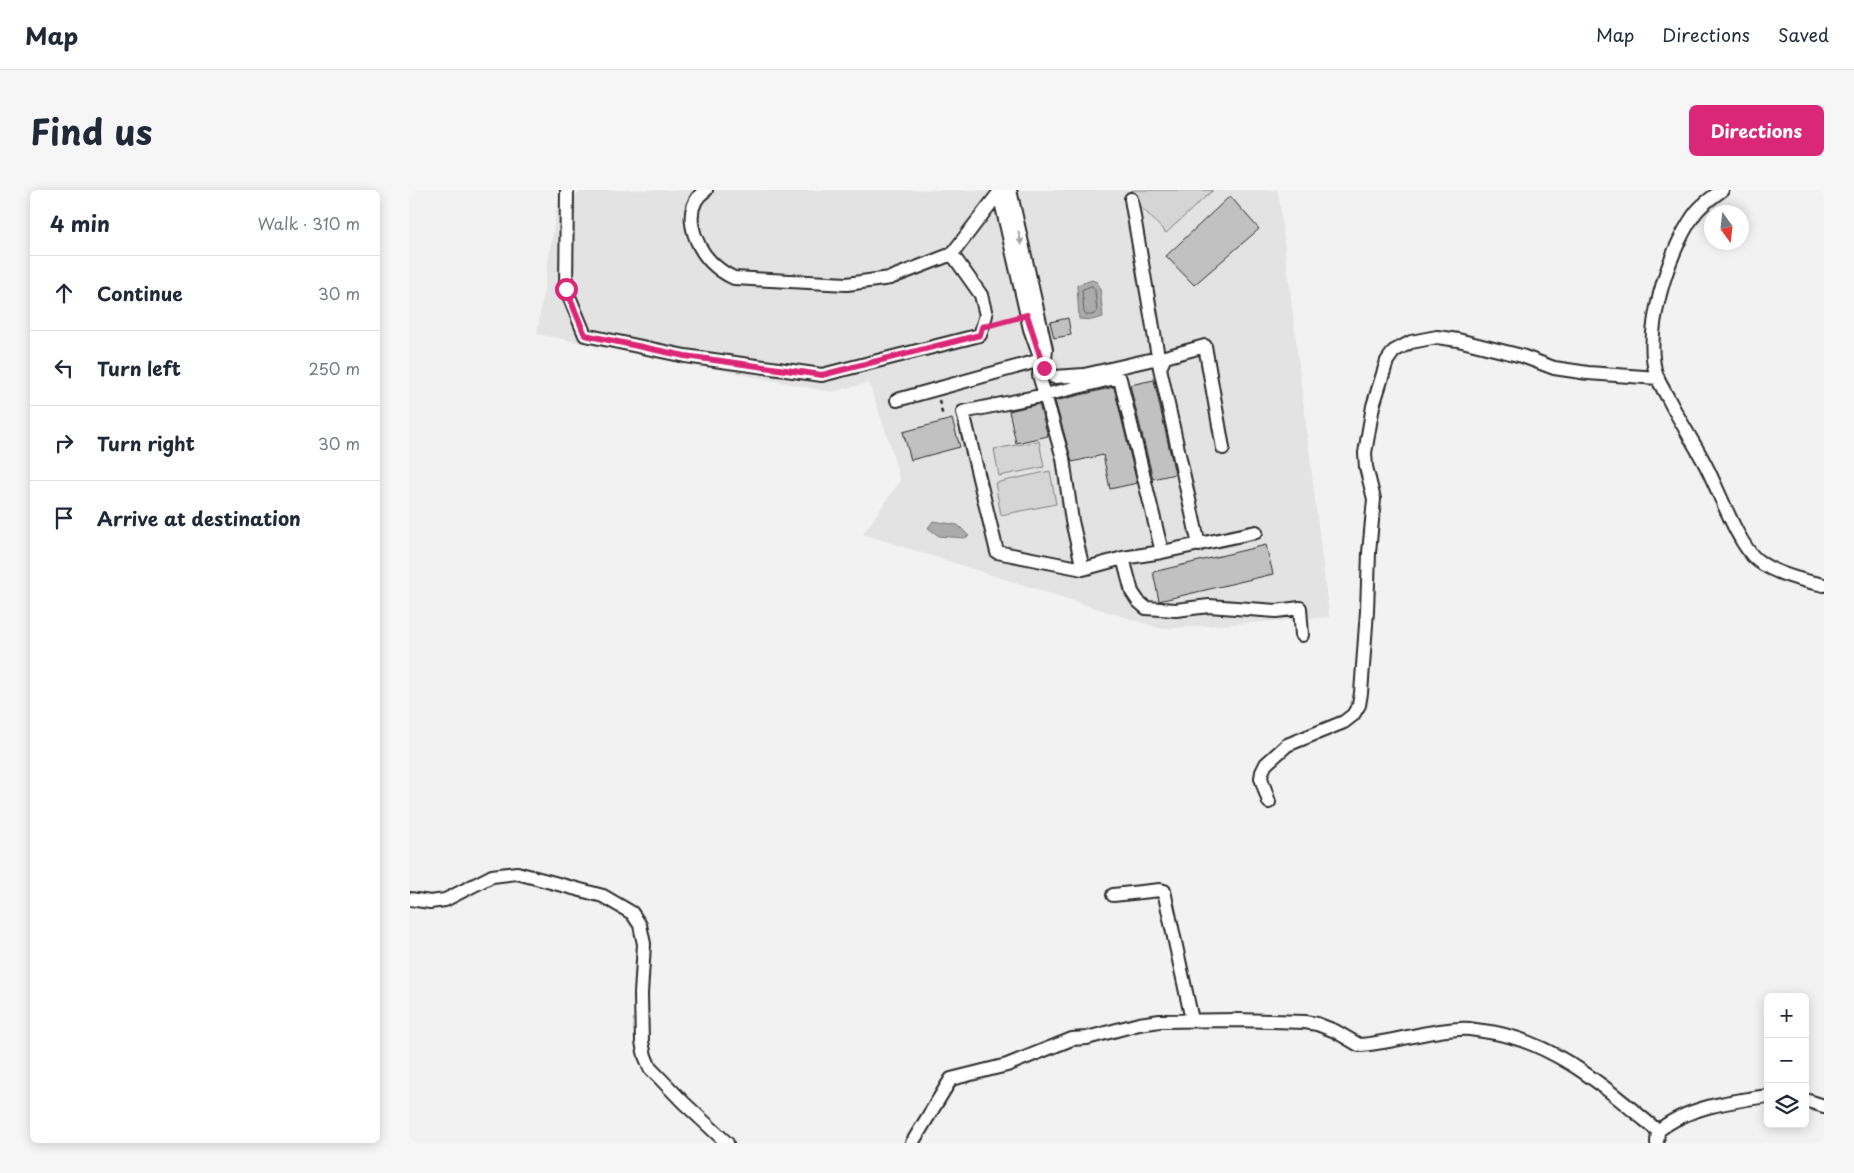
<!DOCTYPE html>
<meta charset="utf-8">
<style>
:root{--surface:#fff;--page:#f6f6f7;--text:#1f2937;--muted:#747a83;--line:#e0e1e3;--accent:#db2777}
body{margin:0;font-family:"Playpen Sans",sans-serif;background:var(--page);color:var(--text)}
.controls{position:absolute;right:15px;bottom:15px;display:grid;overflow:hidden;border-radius:8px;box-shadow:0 2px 12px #0003}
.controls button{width:45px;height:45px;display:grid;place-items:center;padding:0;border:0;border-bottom:1px solid var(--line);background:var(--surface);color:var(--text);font:25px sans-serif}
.compass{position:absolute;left:1294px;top:15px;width:45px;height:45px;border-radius:50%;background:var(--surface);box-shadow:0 2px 12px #0003;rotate:165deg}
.stop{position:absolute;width:15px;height:15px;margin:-11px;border:4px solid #db2777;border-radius:50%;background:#fff}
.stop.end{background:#db2777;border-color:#fff;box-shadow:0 1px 5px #0008}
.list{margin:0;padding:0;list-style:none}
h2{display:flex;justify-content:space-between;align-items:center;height:65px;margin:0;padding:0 20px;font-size:21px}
h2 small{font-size:16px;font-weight:400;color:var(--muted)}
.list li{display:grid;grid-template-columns:32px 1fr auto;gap:15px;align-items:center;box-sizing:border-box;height:75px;padding:0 20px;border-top:1px solid var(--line)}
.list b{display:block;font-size:19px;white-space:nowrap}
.list em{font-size:16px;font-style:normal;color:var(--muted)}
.icon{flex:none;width:28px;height:28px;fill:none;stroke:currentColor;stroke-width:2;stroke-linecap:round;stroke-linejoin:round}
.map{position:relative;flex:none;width:1414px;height:953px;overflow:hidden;border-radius:8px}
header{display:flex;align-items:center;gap:30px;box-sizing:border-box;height:70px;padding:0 25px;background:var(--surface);border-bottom:1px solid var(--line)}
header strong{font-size:24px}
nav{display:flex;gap:28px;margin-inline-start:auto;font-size:18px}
.intro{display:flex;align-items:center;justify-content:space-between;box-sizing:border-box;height:120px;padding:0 30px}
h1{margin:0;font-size:35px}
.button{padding:12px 22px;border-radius:8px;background:var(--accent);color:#fff;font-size:18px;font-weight:700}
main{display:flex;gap:30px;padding:0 30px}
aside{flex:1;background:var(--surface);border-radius:8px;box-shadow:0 2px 12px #0003}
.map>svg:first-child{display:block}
.built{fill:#e3e3e3}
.green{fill:#d5d5d5;stroke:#808080}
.water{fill:#ababab;stroke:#787878}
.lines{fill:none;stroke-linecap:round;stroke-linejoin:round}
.shore{stroke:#5e5e5e;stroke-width:1}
.building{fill:#c1c1c1;stroke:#2b2b2b}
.minor-casing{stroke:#2b2b2b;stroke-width:16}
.path{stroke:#2b2b2b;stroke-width:2.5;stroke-dasharray:5 4;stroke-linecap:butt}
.minor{stroke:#fff;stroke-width:12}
.oneway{fill:#a0a0a0}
.route{stroke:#db2777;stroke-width:6}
</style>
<header>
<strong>Map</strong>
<nav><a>Map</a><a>Directions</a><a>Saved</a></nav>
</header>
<div class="intro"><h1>Find us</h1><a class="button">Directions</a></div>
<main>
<aside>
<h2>4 min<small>Walk · 310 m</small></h2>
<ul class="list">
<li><svg class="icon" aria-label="ahead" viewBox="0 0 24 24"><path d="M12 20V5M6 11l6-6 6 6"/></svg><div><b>Continue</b></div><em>30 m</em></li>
<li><svg class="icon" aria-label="left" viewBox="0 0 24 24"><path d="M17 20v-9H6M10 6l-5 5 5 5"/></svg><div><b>Turn left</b></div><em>250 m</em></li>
<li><svg class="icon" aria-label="right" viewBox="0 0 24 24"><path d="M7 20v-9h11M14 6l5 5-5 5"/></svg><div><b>Turn right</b></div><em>30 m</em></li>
<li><svg class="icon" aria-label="arrive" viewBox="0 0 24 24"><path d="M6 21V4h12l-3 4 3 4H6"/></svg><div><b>Arrive at destination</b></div></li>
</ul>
</aside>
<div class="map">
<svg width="1414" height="953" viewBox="0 0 1414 953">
<rect width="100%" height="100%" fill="#f2f2f2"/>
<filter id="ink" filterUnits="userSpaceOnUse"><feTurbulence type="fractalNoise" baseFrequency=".02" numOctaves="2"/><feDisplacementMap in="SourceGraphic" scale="10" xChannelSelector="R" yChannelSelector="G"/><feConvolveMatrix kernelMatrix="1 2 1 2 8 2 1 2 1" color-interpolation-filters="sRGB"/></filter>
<g filter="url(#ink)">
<path class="built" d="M 174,0 L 868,0 L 919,427 L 752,439 L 453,344 L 490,291 L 480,254 L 459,193 L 421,202 L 127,144 L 147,16 Z"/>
<path class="green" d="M 722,0 L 803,0 L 756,43 L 718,3 Z
M 629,251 L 634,277 L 589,286 L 584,259 Z
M 640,281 L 646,314 L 591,325 L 585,293 Z"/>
<path class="water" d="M 682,90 L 687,92 L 690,98 L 693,127 L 682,130 L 669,129 L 667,95 Z
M 523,331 L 548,335 L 559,346 L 554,348 L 529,346 L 518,338 Z"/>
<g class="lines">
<path class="shore" d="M 682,96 L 685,100 L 687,122 L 682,125 L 676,125 L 674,123 L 672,100 Z"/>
</g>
<path class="building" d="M 820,6 L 849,39 L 784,95 L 756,66 Z
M 658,128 L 661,145 L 644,148 L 640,132 Z
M 744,190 L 765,284 L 743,289 L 720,195 Z
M 704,197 L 727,293 L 700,299 L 693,265 L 662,272 L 645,211 Z
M 629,214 L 638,246 L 606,253 L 599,221 Z
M 542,229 L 550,257 L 501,270 L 493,242 Z
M 856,355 L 863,384 L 749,411 L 743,382 Z"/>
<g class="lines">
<defs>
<path id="minor" d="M 157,0 L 156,99 L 175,145 L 275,166 L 412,185 L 570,145 L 576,125 L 571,105 L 542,64
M 296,0 C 270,17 284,55 301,72 C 308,79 315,84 324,88 L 437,94 L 480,88 L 542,64 L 591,0
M 600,0 L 636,159 L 634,178 L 629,185 L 635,205 L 701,189 L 710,189 L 752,362 L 846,342
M 1312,0 C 1303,7 1290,15 1284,25 C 1258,62 1232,143 1247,187 C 1250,194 1254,201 1258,208 C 1269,230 1283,251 1295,274 C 1308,298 1328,355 1347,370 C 1363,383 1394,391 1414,395
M 589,3 L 620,139 L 634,178 L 644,187 L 674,185 L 748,168
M 721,9 L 750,178 L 789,355
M 750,178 L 755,167 L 795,156 L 813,258
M 487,210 L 631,170
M 713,368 L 722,402 L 728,411 L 736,418 L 766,420 L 799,416 L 866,421 L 890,418 L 892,445
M 673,379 L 587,362 L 553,222 L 635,205 L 653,268 L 662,331 L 673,379 L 713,368 L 752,362
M 859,612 L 851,588 L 852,582 L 856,574 L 877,555 L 934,532 L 943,525 L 949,515 L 951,503 L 957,421 L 959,363 L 964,309 L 956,277 L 955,263 L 963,216 L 977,171 L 984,161 L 1001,152 L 1027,147 L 1048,150 L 1112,166 L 1144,178 L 1178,183 L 1248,188
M 703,705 L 750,700 L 754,701 L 782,830
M 0,709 L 20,712 L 35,710 L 82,686 L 107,683 L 193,706 L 222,723 L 230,735 L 234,754 L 231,804 L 232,852 L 235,866 L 240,878 L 274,913 L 317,953
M 1395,910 L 1414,916
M 502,953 L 541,889 L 597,875 L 662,849 L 677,848 L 729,834 L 750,831 L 827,830 L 895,832 L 907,834 L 925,841 L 949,855 C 983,853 1016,840 1050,839 C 1058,838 1065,840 1073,841 C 1142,849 1196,898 1248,941
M 1247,953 L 1248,941 C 1277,917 1322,911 1358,906"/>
</defs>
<use href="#minor" class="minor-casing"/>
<path class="path" d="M 585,134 L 606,128
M 529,210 L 533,227"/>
<use href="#minor" class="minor"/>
</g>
<defs><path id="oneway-solid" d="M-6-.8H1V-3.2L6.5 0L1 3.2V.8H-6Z" transform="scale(1.25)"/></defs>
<use class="oneway" href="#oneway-solid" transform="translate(610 48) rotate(77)"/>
</g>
<g class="lines" filter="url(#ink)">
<path class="route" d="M 156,99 L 175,145 L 275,166 L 412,185 L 570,145 L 572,137 L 617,125 L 634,178"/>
</g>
</svg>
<div class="controls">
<button>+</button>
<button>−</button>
<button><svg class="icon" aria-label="layers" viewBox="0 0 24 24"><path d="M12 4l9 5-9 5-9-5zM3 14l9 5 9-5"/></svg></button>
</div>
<svg class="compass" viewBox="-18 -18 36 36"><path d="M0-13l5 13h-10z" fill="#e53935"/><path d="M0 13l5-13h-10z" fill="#747a83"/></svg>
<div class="stop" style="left:156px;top:99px"></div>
<div class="stop end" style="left:634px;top:178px"></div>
</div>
</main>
